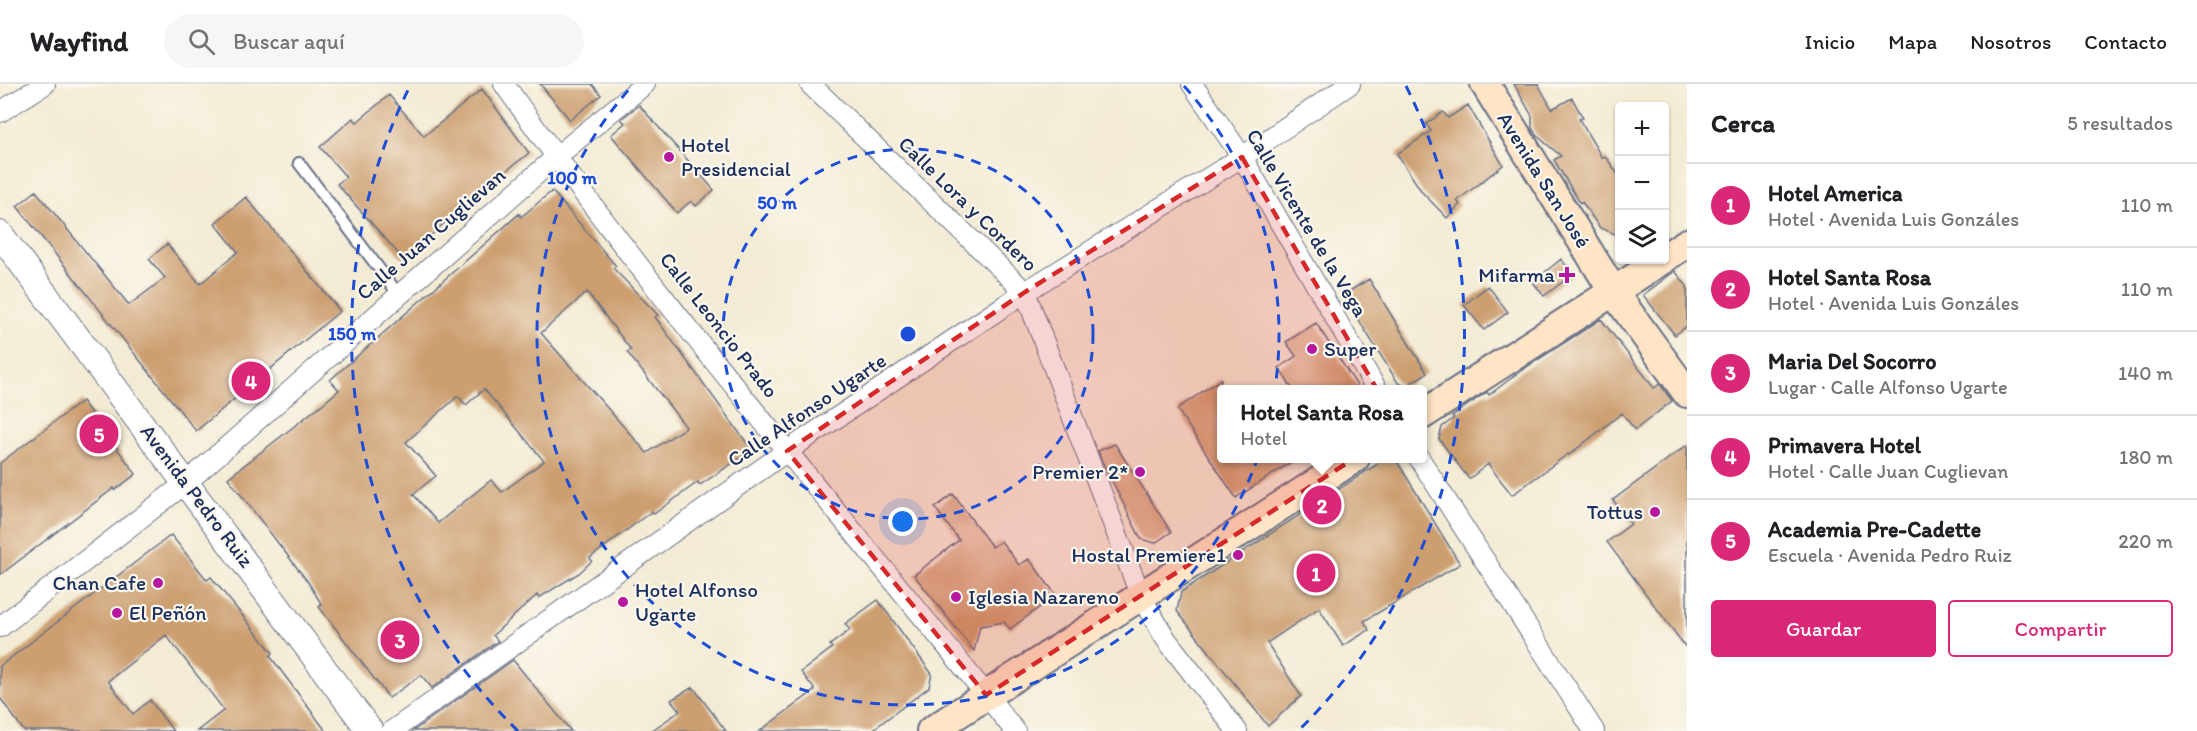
<!DOCTYPE html>
<html lang="es">
<meta charset="utf-8">
<style>
:root{--surface:#fff;--page:#f6f6f6;--text:#202124;--muted:#757577;--line:#e0e0e0;--accent:#db2777}
body{margin:0;font-family:Itim,sans-serif;background:var(--page);color:var(--text)}
.controls{position:absolute;right:18px;top:18px;display:grid;overflow:hidden;border-radius:6px;box-shadow:0 2px 4px #0004}
.controls button{width:54px;height:54px;display:grid;place-items:center;padding:0;border:0;border-bottom:2px solid var(--line);background:var(--surface);color:var(--text);font:30px sans-serif}
.you{position:absolute;left:903px;top:438px;width:21px;height:21px;margin:-15px;border:4px solid #fff;border-radius:50%;background:#1a73e8;box-shadow:0 0 0 9px #1a73e833}
.badge{display:grid;place-items:center;width:39px;height:39px;border-radius:50%;background:var(--accent);color:#fff;font-size:20px;font-weight:700}
.pin{position:absolute;translate:-50% -50%;border:3px solid #fff;box-shadow:0 2px 6px #0006}
.popup{position:absolute;left:1217px;top:301px;width:210px;height:78px;box-sizing:border-box;display:grid;place-content:center;border-radius:6px;background:var(--surface);filter:drop-shadow(0 2px 4px #0005);font-size:20px;white-space:nowrap;color:var(--muted)}
.popup b{font-size:22px;color:var(--text)}
.popup::after{content:'';position:absolute;left:50%;top:100%;margin-left:-12px;border:12px solid transparent;border-top-color:var(--surface)}
.list{margin:0;padding:0;list-style:none}
h2{display:flex;justify-content:space-between;align-items:center;height:78px;margin:0;padding:0 24px;font-size:26px}
h2 small{font-size:20px;font-weight:400;color:var(--muted)}
.list li{display:grid;grid-template-columns:39px 1fr auto;gap:18px;align-items:center;box-sizing:border-box;height:84px;padding:0 24px;border-top:2px solid var(--line)}
.list b{display:block;font-size:22px;white-space:nowrap}
.list p{margin:0;font-size:20px;white-space:nowrap;color:var(--muted)}
.list em{font-size:20px;font-style:normal;color:var(--muted)}
.actions{display:flex;gap:12px;padding:18px 24px}
.actions a{flex:1;padding:14px 0;border:2px solid var(--accent);border-radius:6px;text-align:center;font-size:21px;color:var(--accent)}
.actions .main{background:var(--accent);color:#fff}
.icon{flex:none;width:33px;height:33px;fill:none;stroke:currentColor;stroke-width:2;stroke-linecap:round;stroke-linejoin:round}
.map{position:relative;flex:none;width:1687px;height:647px;overflow:hidden}
header{display:flex;align-items:center;gap:36px;box-sizing:border-box;height:84px;padding:0 30px;background:var(--surface);border-bottom:2px solid var(--line)}
header strong{font-size:28px}
nav{display:flex;gap:33px;margin-inline-start:auto;font-size:21px}
.search{width:420px;height:54px;background:var(--page);display:flex;align-items:center;gap:15px;box-sizing:border-box;padding:0 21px;border-radius:33px;color:var(--muted);font-size:22px}
main{display:flex}
aside{flex:1;background:var(--surface)}
.map>svg:first-child{display:block}
.building{fill:#cc9e70;fill-rule:evenodd}
.lines{fill:none;stroke-linecap:round;stroke-linejoin:round}
.service-casing{stroke:#677187;stroke-width:14}
.minor-casing{stroke:#677187;stroke-width:22}
.tertiary-casing{stroke:#677187;stroke-width:28}
.secondary-casing{stroke:#677187;stroke-width:32}
.service{stroke:#fff;stroke-width:10}
.minor{stroke:#fff;stroke-width:20}
.tertiary{stroke:#fff;stroke-width:26}
.secondary{stroke:#ffe4c6;stroke-width:28}
.marked{fill:#d62828;fill-opacity:0.2;stroke:#d62828;stroke-width:4.5;stroke-dasharray:12 8;stroke-linejoin:round}
.ring{fill:none;stroke:#1d4ed8;stroke-width:3;stroke-dasharray:10 8}
.poi-dot{fill:#b5179e;stroke:#fbf7ec;stroke-width:2}
.labels{text-anchor:middle;stroke-width:4.5;stroke-linejoin:round;paint-order:stroke}
.poi-label{font-size:21px;fill:#1b2f5e;stroke:#fbf7ec;text-anchor:start}
.street-label{font-size:21px;fill:#1b2f5e;stroke:#fbf7ec}
.centre{fill:#1d4ed8;stroke:#fbf7ec;stroke-width:3}
.ring-label{font-size:18px;text-anchor:middle;font-weight:bold;fill:#1d4ed8;stroke:#fbf7ec;stroke-width:4.5;stroke-linejoin:round;paint-order:stroke}
</style>
<header>
<strong>Wayfind</strong>
<div class="search"><svg class="icon" aria-label="search" viewBox="0 0 24 24"><circle cx="10" cy="10" r="6"/><path d="M15 15l6 6"/></svg>Buscar aquí</div>
<nav><a>Inicio</a><a>Mapa</a><a>Nosotros</a><a>Contacto</a></nav>
</header>
<main>
<div class="map">
<svg width="1687" height="647" viewBox="0 0 1687 647">
<rect width="100%" height="100%" fill="#fbf7ec"/>
<filter id="ink" filterUnits="userSpaceOnUse"><feTurbulence type="fractalNoise" baseFrequency=".0167" numOctaves="2"/><feDisplacementMap in="SourceGraphic" scale="12" xChannelSelector="R" yChannelSelector="G"/><feConvolveMatrix kernelMatrix="1 2 1 2 8 2 1 2 1" color-interpolation-filters="sRGB"/></filter>
<filter id="wash" filterUnits="userSpaceOnUse"><feTurbulence type="fractalNoise" baseFrequency=".008" numOctaves="4" result="noise"/><feDisplacementMap in="SourceGraphic" scale="24" xChannelSelector="R" yChannelSelector="G"/><feGaussianBlur stdDeviation="1.35" result="paint"/><feColorMatrix in="noise" values="0 0 0 0 0 0 0 0 0 0 0 0 0 0 0 0 0 1.4 0 .05"/><feComposite in="paint" operator="in"/></filter>
<g filter="url(#wash)">
<rect width="100%" height="100%" fill="#f3ebd4"/>
<g id="blocks">
<path class="building" d="M 540,0 L 592,0 L 601,11 L 570,36 Z
M 1514,0 L 1538,0 L 1552,25 L 1572,14 L 1583,34 L 1579,35 L 1602,74 L 1605,72 L 1620,93 L 1620,152 L 1600,144 L 1582,118 L 1580,119 L 1554,76 L 1561,72 L 1537,52 L 1532,44 L 1532,32 Z
M 482,5 L 529,69 L 474,112 L 404,176 L 337,100 L 346,93 L 320,63 L 353,34 L 357,38 L 389,11 L 424,52 Z
M 639,21 L 714,106 L 696,122 L 691,117 L 677,129 L 611,51 L 625,39 L 621,35 Z
M 1468,21 L 1503,81 L 1457,117 L 1460,120 L 1447,134 L 1422,108 L 1397,70 L 1431,47 L 1426,40 L 1443,28 L 1448,34 Z
M 36,107 L 129,221 L 165,194 L 149,175 L 167,160 L 200,200 L 238,168 L 215,139 L 246,113 L 340,227 L 196,347 L 17,122 Z
M 552,107 L 616,182 L 613,184 L 658,231 L 655,233 L 752,366 L 700,401 L 698,398 L 654,430 L 652,427 L 590,474 L 592,477 L 579,489 L 539,514 L 537,511 L 493,551 L 498,557 L 432,604 L 421,591 L 389,614 L 319,523 L 322,521 L 308,498 L 228,394 L 325,318 L 339,306 L 330,296 L 519,130 L 521,133 ZM 587,208 L 631,266 L 627,268 L 686,343 L 647,369 L 541,249 ZM 484,305 L 544,377 L 502,408 L 491,396 L 438,439 L 413,410 L 436,392 L 406,358 L 458,312 L 466,321 Z
M 1561,175 L 1573,190 L 1544,212 L 1533,198 Z
M 1675,187 L 1687,202 L 1687,242 L 1675,251 L 1643,211 Z
M 1369,195 L 1427,289 L 1406,302 L 1398,299 L 1343,211 Z
M 1488,202 L 1508,228 L 1484,246 L 1464,221 Z
M 1601,235 L 1654,304 L 1660,300 L 1672,317 L 1635,346 L 1622,329 L 1569,371 L 1568,370 L 1512,411 L 1488,380 L 1469,395 L 1439,355 L 1442,343 L 1454,334 L 1452,332 L 1487,308 L 1489,311 L 1522,286 Z
M 1316,239 L 1327,256 L 1360,306 L 1293,306 L 1279,284 L 1296,272 L 1286,258 Z
M 1221,295 L 1221,375 L 1296,375 L 1236,414 L 1177,325 Z
M 82,317 L 136,390 L 115,406 L 114,404 L 0,491 L 0,379 Z
M 1115,360 L 1171,448 L 1155,459 L 1141,455 L 1101,375 L 1098,367 Z
M 1687,361 L 1687,565 L 1607,458 L 1631,440 L 1613,416 Z
M 1385,375 L 1398,379 L 1460,480 L 1364,537 L 1369,546 L 1343,562 L 1319,524 L 1267,559 L 1301,612 L 1268,642 L 1177,527 L 1181,508 Z
M 953,410 L 992,463 L 1001,457 L 1019,481 L 1029,475 L 1056,511 L 1010,545 L 1004,538 L 980,542 L 974,567 L 914,491 L 959,456 L 935,424 Z
M 171,451 L 207,496 L 211,493 L 273,569 L 270,572 L 326,647 L 197,647 L 224,626 L 166,551 L 108,597 L 133,630 L 150,616 L 173,647 L 24,647 L 0,614 L 0,582 Z
M 878,516 L 932,590 L 929,603 L 871,647 L 760,647 L 815,606 L 801,588 L 832,564 L 830,561 L 850,546 L 845,540 Z
M 513,576 L 571,647 L 413,647 Z
M 693,603 L 726,647 L 651,647 L 680,627 L 671,616 Z"/>
</g>
</g>
<g filter="url(#ink)">
<use href="#blocks" fill-opacity="0" stroke="#677187" stroke-width="1.5"/>
<g class="lines">
<defs>
<path id="service" d="M 299,79 L 399,211"/>
<path id="minor" d="M 504,0 C 662,225 844,432 1015,647
M 810,0 L 1025,208 L 1141,513 L 1166,555 L 1237,647
M 1192,0 L 1242,73 L 1377,306
M 0,28 L 45,0
M 1419,374 L 1594,647
M 0,543 L 187,398 L 556,73 L 645,0
M 392,647 L 787,367 L 1025,208 L 1242,73 L 1350,0"/>
<path id="tertiary" d="M 0,150 L 370,647"/>
<path id="secondary" d="M 1485,0 L 1613,207 L 1687,309
M 1664,174 L 1687,159
M 1422,331 L 1662,176
M 931,647 L 1355,374"/>
</defs>
<use href="#service" class="service-casing"/>
<use href="#minor" class="minor-casing"/>
<use href="#tertiary" class="tertiary-casing"/>
<use href="#secondary" class="secondary-casing"/>
<use href="#service" class="service"/>
<use href="#minor" class="minor"/>
<use href="#tertiary" class="tertiary"/>
<use href="#secondary" class="secondary"/>
</g>
</g>
<path class="marked" d="M 1242,73 L 1400,345 L 986,611 L 787,367 L 1025,208 Z"/>
<g class="ring">
<circle cx="908" cy="250" r="185"/>
<path d="M1184 2A371 371 0 1 1 632 2"/>
<path d="M518 647A556 556 0 0 1 410 2M1406 2A556 556 0 0 1 1298 647"/>
</g>
<g class="poi-dot">
<circle cx="669" cy="73" r="6"/>
<path d="M1564 182h6v6h6v6h-6v6h-6v-6h-6v-6h6z"/>
<circle cx="1312" cy="265" r="6"/>
<circle cx="1140" cy="388" r="6"/>
<circle cx="1655" cy="428" r="6"/>
<circle cx="1238" cy="471" r="6"/>
<circle cx="158" cy="499" r="6"/>
<circle cx="956" cy="513" r="6"/>
<circle cx="623" cy="518" r="6"/>
<circle cx="117" cy="529" r="6"/>
</g>
<g class="labels">
<g class="poi-label">
<text x="681" y="68">Hotel<tspan x="681" dy="24">Presidencial</tspan></text>
<text x="1555" y="198" text-anchor="end">Mifarma</text>
<text x="1324" y="272">Super</text>
<text x="1128" y="395" text-anchor="end">Premier 2*</text>
<text x="1643" y="435" text-anchor="end">Tottus</text>
<text x="1226" y="478" text-anchor="end">Hostal Premiere1</text>
<text x="146" y="506" text-anchor="end">Chan Cafe</text>
<text x="635" y="513">Hotel Alfonso<tspan x="635" dy="24">Ugarte</tspan></text>
<text x="968" y="520">Iglesia Nazareno</text>
<text x="129" y="536">El Peñón</text>
</g>
<g class="street-label">
<text transform="translate(1544 96) rotate(58)" y="7">Avenida San José</text>
<text transform="translate(968 120) rotate(44)" y="7">Calle Lora y Cordero</text>
<text transform="translate(1307 139) rotate(59)" y="7">Calle Vicente de la Vega</text>
<text transform="translate(431 150) rotate(-41)" y="7">Calle Juan Cuglievan</text>
<text transform="translate(719 241) rotate(52)" y="7">Calle Leoncio Prado</text>
<text transform="translate(807 326) rotate(-34)" y="7">Calle Alfonso Ugarte</text>
<text transform="translate(197 412) rotate(53)" y="7">Avenida Pedro Ruiz</text>
</g>
</g>
<circle cx="908" cy="250" r="9" class="centre"/>
<g class="ring-label">
<text x="572" y="100">100 m</text>
<text x="777" y="125">50 m</text>
<text x="352" y="256">150 m</text>
</g>
</svg>
<div class="controls">
<button>+</button>
<button>−</button>
<button><svg class="icon" aria-label="layers" viewBox="0 0 24 24"><path d="M12 4l9 5-9 5-9-5zM3 14l9 5 9-5"/></svg></button>
</div>
<div class="you"></div>
<div class="pin badge" style="left:1316px;top:489px">1</div>
<div class="pin badge" style="left:1322px;top:421px">2</div>
<div class="popup"><b>Hotel Santa Rosa</b>Hotel</div>
<div class="pin badge" style="left:400px;top:556px">3</div>
<div class="pin badge" style="left:251px;top:297px">4</div>
<div class="pin badge" style="left:99px;top:350px">5</div>
</div>
<aside>
<h2>Cerca<small>5 resultados</small></h2>
<ul class="list">
<li><span class="badge">1</span><div><b>Hotel America</b><p>Hotel · Avenida Luis Gonzáles</p></div><em>110 m</em></li>
<li><span class="badge">2</span><div><b>Hotel Santa Rosa</b><p>Hotel · Avenida Luis Gonzáles</p></div><em>110 m</em></li>
<li><span class="badge">3</span><div><b>Maria Del Socorro</b><p>Lugar · Calle Alfonso Ugarte</p></div><em>140 m</em></li>
<li><span class="badge">4</span><div><b>Primavera Hotel</b><p>Hotel · Calle Juan Cuglievan</p></div><em>180 m</em></li>
<li><span class="badge">5</span><div><b>Academia Pre-Cadette</b><p>Escuela · Avenida Pedro Ruiz</p></div><em>220 m</em></li>
</ul>
<div class="actions"><a class="main">Guardar</a><a>Compartir</a></div>
</aside>
</main>
